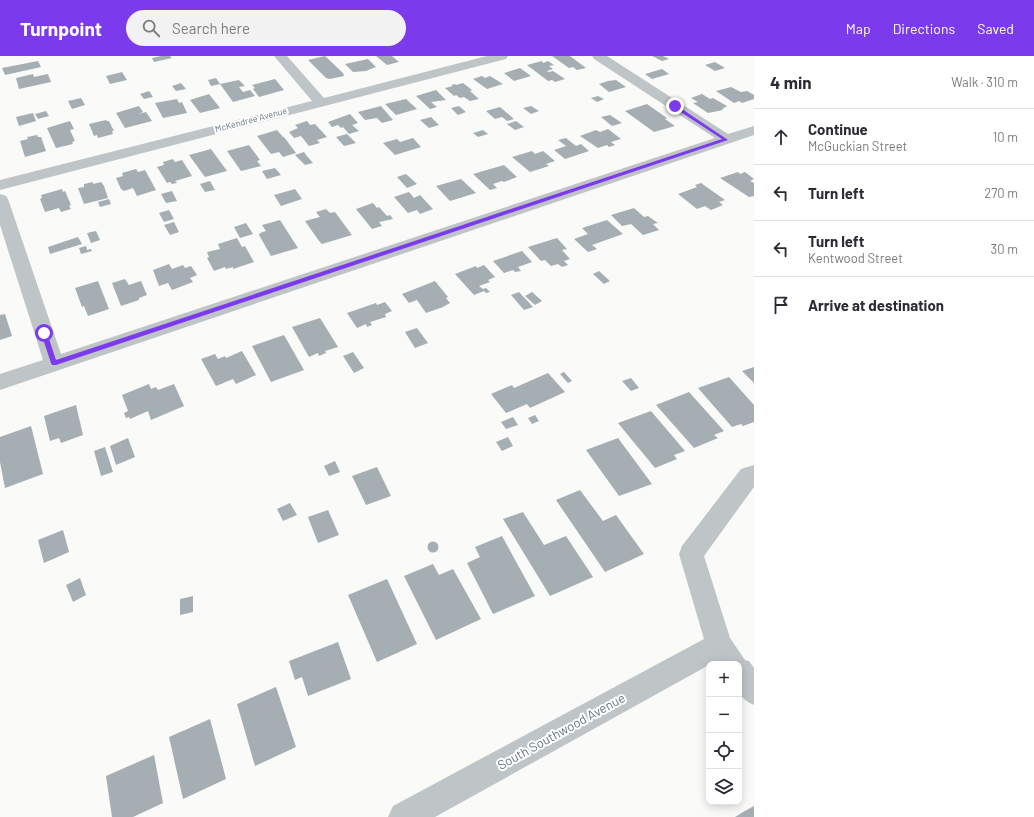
<!DOCTYPE html>
<meta charset="utf-8">
<style>
:root{--surface:#fff;--page:#f2f2f3;--text:#2b2b33;--muted:#7c7c81;--line:#e1e1e2;--accent:#7c3aed}
body{margin:0;font-family:Barlow,sans-serif;background:var(--page);color:var(--text)}
.controls{position:absolute;right:12px;bottom:12px;display:grid;overflow:hidden;border-radius:8px;box-shadow:0 2px 10px #0003}
.controls button{width:36px;height:36px;display:grid;place-items:center;padding:0;border:0;border-bottom:1px solid var(--line);background:var(--surface);color:var(--text);font:20px sans-serif}
.stop{position:absolute;width:12px;height:12px;margin:-9px;border:3px solid #7c3aed;border-radius:50%;background:#fff}
.stop.end{background:#7c3aed;border-color:#fff;box-shadow:0 1px 4px #0008}
.list{margin:0;padding:0;list-style:none}
h2{display:flex;justify-content:space-between;align-items:center;height:52px;margin:0;padding:0 16px;font-size:17px}
h2 small{font-size:13px;font-weight:400;color:var(--muted)}
.list li{display:grid;grid-template-columns:26px 1fr auto;gap:12px;align-items:center;box-sizing:border-box;height:56px;padding:0 16px;border-top:1px solid var(--line)}
.list b{display:block;font-size:15px;white-space:nowrap}
.list p{margin:0;font-size:13px;white-space:nowrap;color:var(--muted)}
.list em{font-size:13px;font-style:normal;color:var(--muted)}
.icon{flex:none;width:22px;height:22px;fill:none;stroke:currentColor;stroke-width:2;stroke-linecap:round;stroke-linejoin:round}
.map{position:relative;flex:none;width:754px;height:761px;overflow:hidden}
header{display:flex;align-items:center;gap:24px;box-sizing:border-box;height:56px;padding:0 20px;background:var(--accent);color:#fff}
header strong{font-size:19px}
nav{display:flex;gap:22px;margin-inline-start:auto;font-size:14px}
.search{width:280px;height:36px;background:var(--page);display:flex;align-items:center;gap:10px;box-sizing:border-box;padding:0 14px;border-radius:22px;color:var(--muted);font-size:15px}
main{display:flex}
aside{flex:1;background:var(--surface)}
.map>svg:first-child{display:block}
.building{fill:#a5aeb2}
.lines{fill:none;stroke-linecap:round;stroke-linejoin:round}
.minor{fill:#bfc4c7;fill-rule:evenodd}
.route{fill:#7c3aed}
.labels{text-anchor:middle;stroke-width:4;stroke-linejoin:round;paint-order:stroke}
.far-street-label{font-size:9px;fill:#677880;stroke:#fff}
.near-street-label{font-size:13px;fill:#677880;stroke:#fff}
</style>
<header>
<strong>Turnpoint</strong>
<div class="search"><svg class="icon" aria-label="search" viewBox="0 0 24 24"><circle cx="10" cy="10" r="6"/><path d="M15 15l6 6"/></svg>Search here</div>
<nav><a>Map</a><a>Directions</a><a>Saved</a></nav>
</header>
<main>
<div class="map">
<svg width="754" height="761" viewBox="0 0 754 761">
<rect width="100%" height="100%" fill="#fafaf8"/>
<path class="building" d="M 161,0 L 170,0 L 172,2 L 154,6 L 152,2 Z
M 325,0 L 343,17 L 344,20 L 330,23 L 326,22 L 308,4 Z
M 376,0 L 392,0 L 399,6 L 387,9 Z
M 552,0 L 570,0 L 586,12 L 577,14 L 573,11 L 569,12 Z
M 652,0 L 663,0 L 669,3 L 662,5 Z
M 368,3 L 376,11 L 366,15 L 353,16 L 345,8 Z
M 38,5 L 41,11 L 5,19 L 2,12 Z
M 542,5 L 543,7 L 548,5 L 554,9 L 549,10 L 553,13 L 547,15 L 549,16 L 553,15 L 565,23 L 555,26 L 552,24 L 548,25 L 527,9 Z
M 715,6 L 725,12 L 715,15 L 705,9 Z
M 520,12 L 531,20 L 514,25 L 504,17 Z
M 662,13 L 669,18 L 652,23 L 645,18 Z
M 122,16 L 127,24 L 110,28 L 106,20 Z
M 33,18 L 34,21 L 48,18 L 51,26 L 19,33 L 16,22 Z
M 482,20 L 485,22 L 490,20 L 503,28 L 487,33 L 473,23 Z
M 216,22 L 220,28 L 211,30 L 208,24 Z
M 275,23 L 284,34 L 259,41 L 253,33 L 255,32 L 252,29 Z
M 239,24 L 245,30 L 239,31 L 243,36 L 250,34 L 255,40 L 233,46 L 220,28 Z
M 616,24 L 626,31 L 609,36 L 599,28 L 608,25 Z
M 181,27 L 186,33 L 176,35 L 172,30 Z
M 463,27 L 472,34 L 470,35 L 479,43 L 470,45 L 464,41 L 460,42 L 456,39 L 454,40 L 445,32 L 453,30 L 451,29 L 455,28 L 456,29 Z
M 731,31 L 741,36 L 747,35 L 754,39 L 754,43 L 742,47 L 739,45 L 734,47 L 716,35 Z
M 436,34 L 446,44 L 431,46 L 437,51 L 430,53 L 416,40 Z
M 149,35 L 153,41 L 144,43 L 140,38 Z
M 209,38 L 220,52 L 200,57 L 190,44 Z
M 702,38 L 710,43 L 713,42 L 727,50 L 722,53 L 723,54 L 708,57 L 693,47 L 698,46 L 691,42 Z
M 598,40 L 604,43 L 597,46 L 591,42 Z
M 81,42 L 85,49 L 72,53 L 68,45 Z
M 177,43 L 179,47 L 182,46 L 187,57 L 163,62 L 155,47 Z
M 406,43 L 417,53 L 396,59 L 385,48 Z
M 647,48 L 667,62 L 665,63 L 675,70 L 654,76 L 625,55 Z
M 139,50 L 143,56 L 138,58 L 146,56 L 152,65 L 125,72 L 116,57 Z
M 381,50 L 393,64 L 382,67 L 377,62 L 365,64 L 358,56 Z
M 459,50 L 466,56 L 458,59 L 451,52 Z
M 531,50 L 539,55 L 531,58 L 523,52 Z
M 500,51 L 514,63 L 507,65 L 502,61 L 495,63 L 486,55 Z
M 46,55 L 49,60 L 38,63 L 35,58 Z
M 33,57 L 36,65 L 19,70 L 16,61 Z
M 350,58 L 358,67 L 352,69 L 359,75 L 349,78 L 343,71 L 341,72 L 338,69 L 332,71 L 328,66 Z
M 610,59 L 622,67 L 612,70 L 601,61 Z
M 431,61 L 439,69 L 429,72 L 420,64 Z
M 106,64 L 107,65 L 109,65 L 114,75 L 112,75 L 113,78 L 98,82 L 97,79 L 94,80 L 89,68 Z
M 70,65 L 74,73 L 70,74 L 75,85 L 72,86 L 73,88 L 56,92 L 47,72 Z
M 307,65 L 310,69 L 315,68 L 327,81 L 317,84 L 320,87 L 309,90 L 301,80 L 294,82 L 289,76 L 298,72 L 295,69 Z
M 516,65 L 524,71 L 515,74 L 507,68 Z
M 608,73 L 621,83 L 611,86 L 615,89 L 609,91 L 607,89 L 598,92 L 580,80 L 596,74 L 600,76 Z
M 277,74 L 283,81 L 284,81 L 296,97 L 283,101 L 279,96 L 271,98 L 257,80 Z
M 483,74 L 488,78 L 478,81 L 473,77 Z
M 347,78 L 356,87 L 344,90 L 336,81 Z
M 37,79 L 38,81 L 41,81 L 46,95 L 25,101 L 20,85 L 28,83 L 27,81 Z
M 413,82 L 421,91 L 395,99 L 383,87 L 397,83 L 400,86 Z
M 566,82 L 576,90 L 581,88 L 589,95 L 565,103 L 554,94 L 566,90 L 558,84 Z
M 249,89 L 260,104 L 257,105 L 261,110 L 241,115 L 227,95 Z
M 211,93 L 227,115 L 205,121 L 189,99 Z
M 532,95 L 535,98 L 543,95 L 555,105 L 546,108 L 549,110 L 530,116 L 512,101 Z
M 304,96 L 306,99 L 313,107 L 305,109 L 295,99 Z
M 173,103 L 175,106 L 182,104 L 192,120 L 175,125 L 177,127 L 172,128 L 170,126 L 167,127 L 157,111 L 164,109 L 163,106 Z
M 504,109 L 517,121 L 504,126 L 502,125 L 493,128 L 497,132 L 490,134 L 473,118 Z
M 275,112 L 281,119 L 267,123 L 262,115 Z
M 136,113 L 138,116 L 145,114 L 156,134 L 137,140 L 133,132 L 124,135 L 121,133 L 116,122 L 123,120 L 122,117 Z
M 738,116 L 740,118 L 745,116 L 754,123 L 750,125 L 754,127 L 754,140 L 749,141 L 720,122 Z
M 406,118 L 417,128 L 407,132 L 397,121 Z
M 461,123 L 476,137 L 450,145 L 436,130 Z
M 210,125 L 215,134 L 205,136 L 200,128 Z
M 93,126 L 93,128 L 101,126 L 104,130 L 108,142 L 84,148 L 78,132 L 84,131 L 84,128 Z
M 701,127 L 725,144 L 719,146 L 723,149 L 711,154 L 705,150 L 697,153 L 678,138 L 697,131 L 695,129 Z
M 62,133 L 63,136 L 65,135 L 71,149 L 69,150 L 71,153 L 61,156 L 59,152 L 45,156 L 40,143 L 42,142 L 41,139 Z
M 295,133 L 302,143 L 281,150 L 274,139 Z
M 172,135 L 177,145 L 166,147 L 161,138 Z
M 409,136 L 414,142 L 420,139 L 433,153 L 420,158 L 417,154 L 408,157 L 394,141 Z
M 109,143 L 111,148 L 100,151 L 98,146 Z
M 373,147 L 377,152 L 379,151 L 387,160 L 390,159 L 393,163 L 379,166 L 382,170 L 372,173 L 356,153 Z
M 634,152 L 644,161 L 648,160 L 658,167 L 653,168 L 659,174 L 643,179 L 631,168 L 622,170 L 611,159 Z
M 326,153 L 330,157 L 335,156 L 352,179 L 322,188 L 319,185 L 305,165 L 320,161 L 316,156 Z
M 169,154 L 174,163 L 164,166 L 159,157 Z
M 280,164 L 298,192 L 271,200 L 259,179 L 260,177 L 266,175 L 262,169 Z
M 607,164 L 623,178 L 592,189 L 597,193 L 588,196 L 574,183 L 588,178 L 582,172 Z
M 174,166 L 179,176 L 170,179 L 164,169 Z
M 246,167 L 253,178 L 240,182 L 234,171 Z
M 96,175 L 100,184 L 91,187 L 87,177 Z
M 78,181 L 82,188 L 50,198 L 48,191 Z
M 237,182 L 242,191 L 245,190 L 254,206 L 233,213 L 233,211 L 226,213 L 225,211 L 214,215 L 207,202 L 209,201 L 207,196 L 220,193 L 218,188 Z
M 557,182 L 567,193 L 562,194 L 570,203 L 564,205 L 568,209 L 562,211 L 558,208 L 551,210 L 545,204 L 541,205 L 528,191 Z
M 86,190 L 87,194 L 91,193 L 92,195 L 81,198 L 79,192 Z
M 522,195 L 532,206 L 518,211 L 521,215 L 515,216 L 513,214 L 504,217 L 493,205 Z
M 169,208 L 172,213 L 183,209 L 185,212 L 191,210 L 197,219 L 190,222 L 193,226 L 172,234 L 168,227 L 159,230 L 153,214 Z
M 484,209 L 495,221 L 488,224 L 490,226 L 479,230 L 483,233 L 486,232 L 490,236 L 486,237 L 484,235 L 474,239 L 455,218 L 476,210 L 477,212 Z
M 599,215 L 610,225 L 604,228 L 593,218 Z
M 125,223 L 129,229 L 141,225 L 147,239 L 139,242 L 139,244 L 121,250 L 112,227 Z
M 98,225 L 109,253 L 88,260 L 84,250 L 82,251 L 75,232 Z
M 435,225 L 448,241 L 446,242 L 450,247 L 443,251 L 426,257 L 417,244 L 409,247 L 402,238 Z
M 519,236 L 533,251 L 524,254 L 511,239 Z
M 532,236 L 542,245 L 535,249 L 525,240 Z
M 385,246 L 392,255 L 385,258 L 386,261 L 370,266 L 372,269 L 367,271 L 366,268 L 357,272 L 347,257 L 376,247 L 377,249 Z
M 5,258 L 12,280 L 0,284 L 0,259 Z
M 320,262 L 338,291 L 325,295 L 326,297 L 319,300 L 318,297 L 309,301 L 292,271 Z
M 417,272 L 428,287 L 415,292 L 405,276 Z
M 284,279 L 304,314 L 271,326 L 252,290 Z
M 242,295 L 256,319 L 236,328 L 233,323 L 216,330 L 201,303 L 215,298 L 218,303 L 225,300 L 226,302 Z
M 353,296 L 364,312 L 354,317 L 343,300 Z
M 754,311 L 754,327 L 742,315 Z
M 564,316 L 572,325 L 568,327 L 560,318 Z
M 548,317 L 565,336 L 530,352 L 527,348 L 506,357 L 491,338 L 512,329 L 514,332 Z
M 729,321 L 754,349 L 754,366 L 743,370 L 741,368 L 732,371 L 698,332 Z
M 631,322 L 639,332 L 631,335 L 622,325 Z
M 149,328 L 151,333 L 156,331 L 158,334 L 174,328 L 184,350 L 151,364 L 148,355 L 130,363 L 129,361 L 126,362 L 124,357 L 128,355 L 122,339 Z
M 689,336 L 724,375 L 714,379 L 718,382 L 694,392 L 656,349 Z
M 76,349 L 83,379 L 61,387 L 59,382 L 50,385 L 44,360 Z
M 651,355 L 685,395 L 674,399 L 677,403 L 655,412 L 618,367 Z
M 535,359 L 539,365 L 532,368 L 528,362 Z
M 513,361 L 518,369 L 506,373 L 501,366 Z
M 31,370 L 43,418 L 5,432 L 0,406 L 0,381 Z
M 508,381 L 513,390 L 502,395 L 496,386 Z
M 128,382 L 135,401 L 116,409 L 110,390 Z
M 618,382 L 652,428 L 619,440 L 586,394 Z
M 105,391 L 113,416 L 101,420 L 94,395 Z
M 335,405 L 340,416 L 329,420 L 324,410 Z
M 377,411 L 391,440 L 366,449 L 352,420 Z
M 580,434 L 603,465 L 616,459 L 644,498 L 605,516 L 556,444 Z
M 290,447 L 297,459 L 283,465 L 277,453 Z
M 328,454 L 339,479 L 318,487 L 308,461 Z
M 523,456 L 544,489 L 566,480 L 593,521 L 550,540 L 503,463 Z
M 63,474 L 69,496 L 44,507 L 38,484 Z
M 502,480 L 535,540 L 493,558 L 467,507 L 480,501 L 475,491 Z
M427.5 491a5.5 5.5 0 1 1 11 0a5.5 5.5 0 1 1-11 0Z
M 433,508 L 439,519 L 453,513 L 481,563 L 436,584 L 404,520 Z
M 80,522 L 86,539 L 73,546 L 66,529 Z
M 387,523 L 417,588 L 377,606 L 348,539 Z
M 193,540 L 193,556 L 180,559 L 180,543 Z
M 338,586 L 351,623 L 308,640 L 302,621 L 295,624 L 289,605 Z
M 276,631 L 296,691 L 255,710 L 237,648 Z
M 210,663 L 226,723 L 183,743 L 169,681 Z
M 154,699 L 163,747 L 133,761 L 112,761 L 106,720 Z
M 754,750 L 754,761 L 735,761 L 743,756 Z"/>
<g class="lines">
<path class="minor" d="M 274,0 L 287,0 L 324,42 L 487,0 L 508,0 L 506,3 L 0,134 L 0,124 L 312,45 Z
M 592,0 L 607,0 L 728,78 L 754,70 L 754,79 L 0,334 L 0,318 L 43,304 L 0,169 L 0,138 L 6,140 L 8,143 L 61,298 L 715,82 L 594,3 Z
M 754,409 L 754,431 L 704,500 L 730,582 L 745,604 L 749,605 L 754,612 L 754,649 C 733,640 739,628 739,608 L 716,608 L 715,606 L 709,608 L 709,609 L 435,761 L 388,761 L 393,750 L 704,583 L 679,498 L 682,490 L 741,413 Z"/>
</g>
<path class="route" d="M 673,49 L 676,49 L 728,84 L 56,309 L 52,309 L 51,307 L 41,277 L 42,276 L 47,277 L 56,304 L 722,83 L 673,51 Z"/>
<g class="labels">
<g class="far-street-label">
<text transform="translate(251 64) rotate(-15)" y="3">McKendree Avenue</text>
</g>
<g class="near-street-label">
<text transform="translate(561 675) rotate(-29)" y="5">South Southwood Avenue</text>
</g>
</g>
</svg>
<div class="controls">
<button>+</button>
<button>−</button>
<button><svg class="icon" aria-label="locate" viewBox="0 0 24 24"><circle cx="12" cy="12" r="6"/><path d="M12 2v4M12 18v4M2 12h4M18 12h4"/></svg></button>
<button><svg class="icon" aria-label="layers" viewBox="0 0 24 24"><path d="M12 4l9 5-9 5-9-5zM3 14l9 5 9-5"/></svg></button>
</div>
<div class="stop" style="left:44px;top:277px"></div>
<div class="stop end" style="left:675px;top:50px"></div>
</div>
<aside>
<h2>4 min<small>Walk · 310 m</small></h2>
<ul class="list">
<li><svg class="icon" aria-label="ahead" viewBox="0 0 24 24"><path d="M12 20V5M6 11l6-6 6 6"/></svg><div><b>Continue</b><p>McGuckian Street</p></div><em>10 m</em></li>
<li><svg class="icon" aria-label="left" viewBox="0 0 24 24"><path d="M17 20v-9H6M10 6l-5 5 5 5"/></svg><div><b>Turn left</b></div><em>270 m</em></li>
<li><svg class="icon" aria-label="left" viewBox="0 0 24 24"><path d="M17 20v-9H6M10 6l-5 5 5 5"/></svg><div><b>Turn left</b><p>Kentwood Street</p></div><em>30 m</em></li>
<li><svg class="icon" aria-label="arrive" viewBox="0 0 24 24"><path d="M6 21V4h12l-3 4 3 4H6"/></svg><div><b>Arrive at destination</b></div></li>
</ul>
</aside>
</main>
